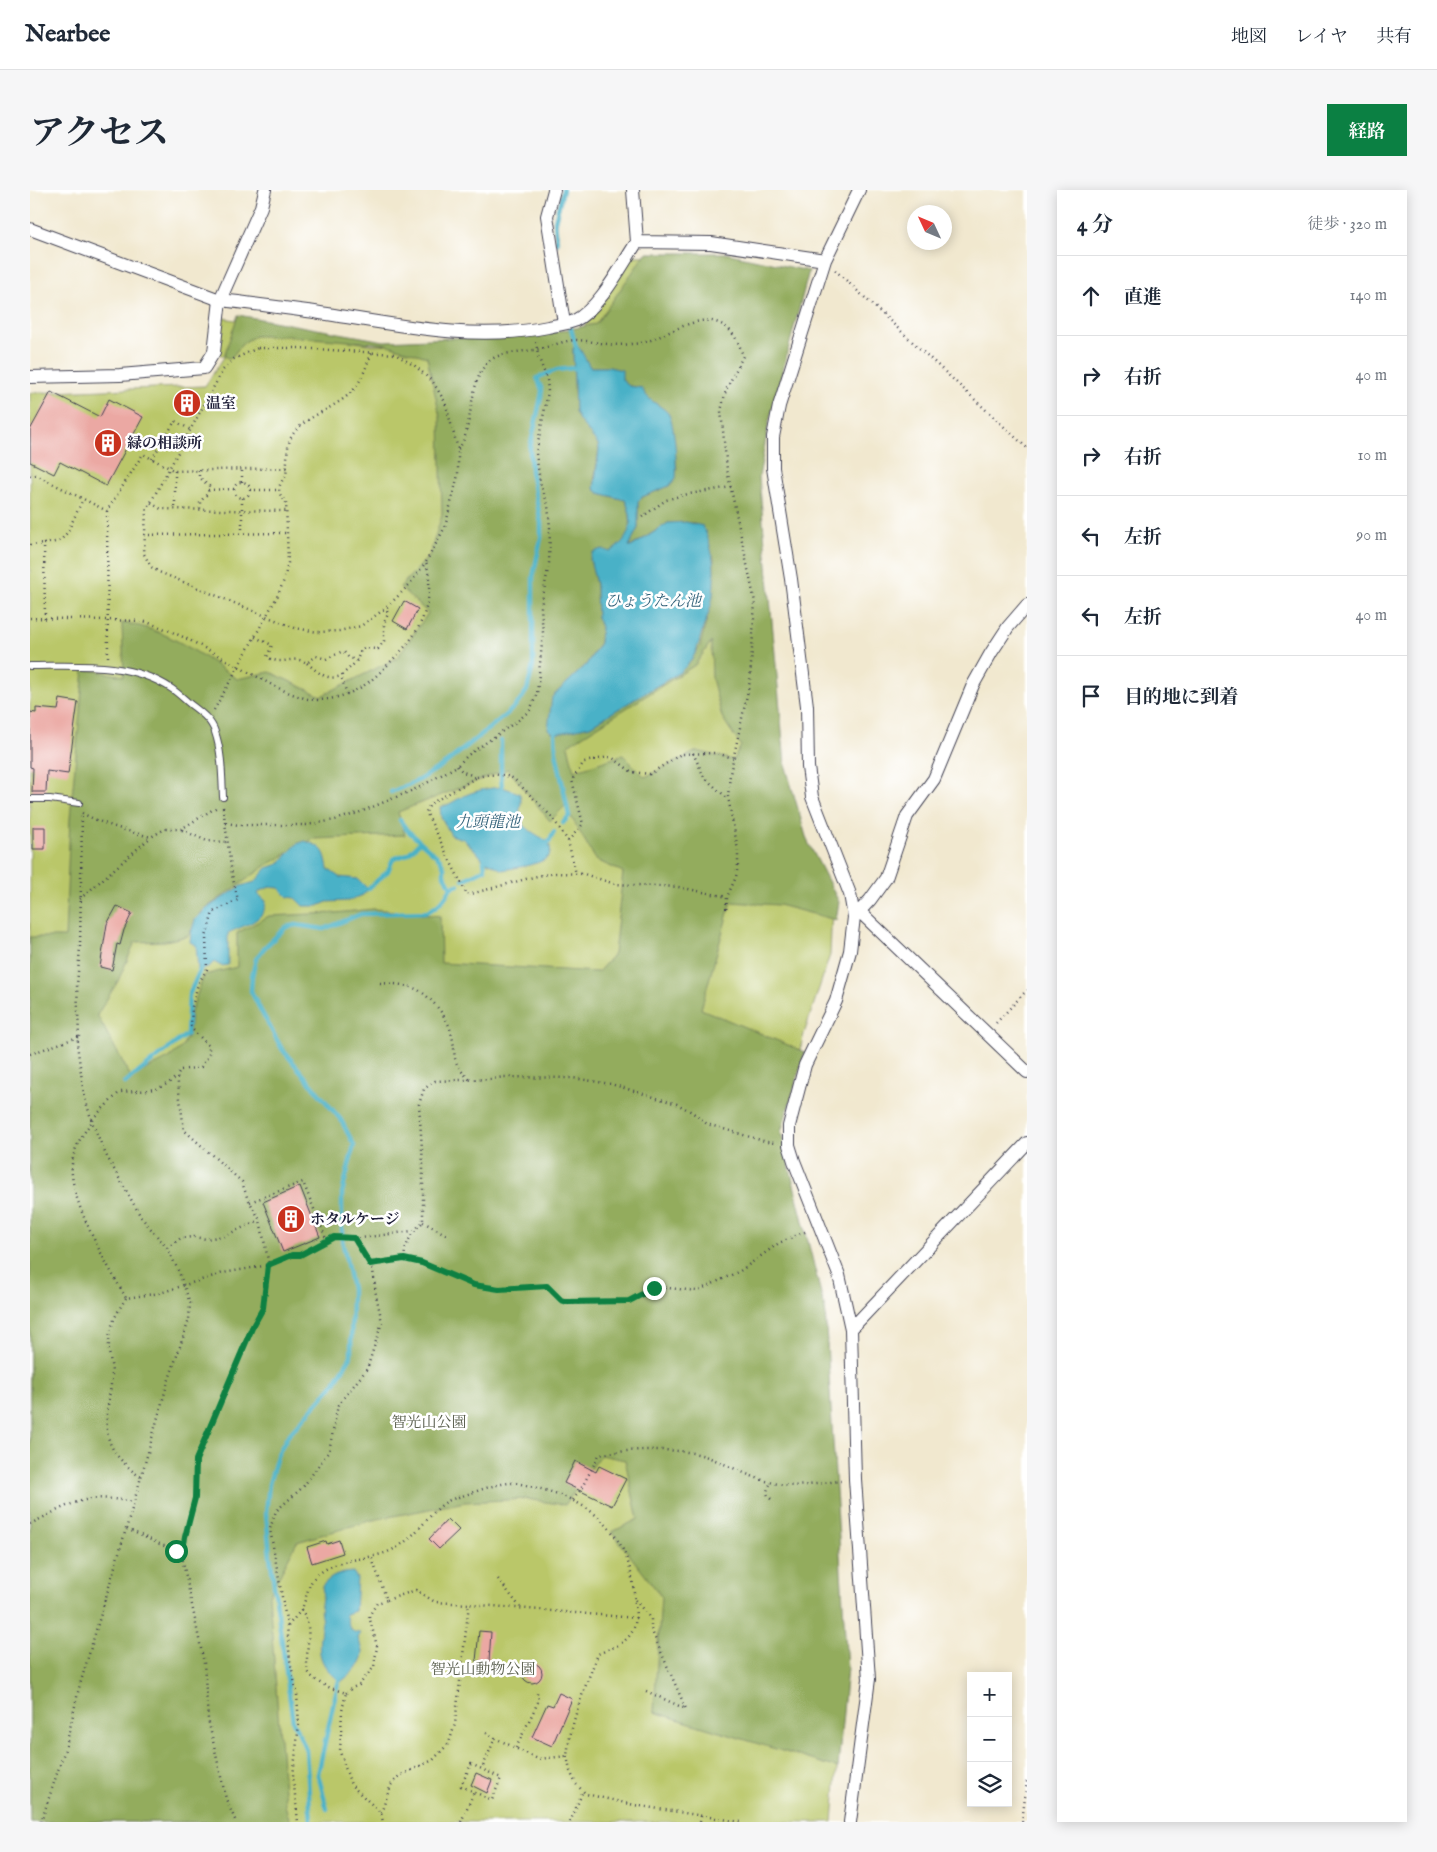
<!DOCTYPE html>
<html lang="ja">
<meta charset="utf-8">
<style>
:root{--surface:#fff;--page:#f6f6f7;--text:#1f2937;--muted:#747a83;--line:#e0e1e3;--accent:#0b8043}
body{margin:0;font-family:"IM FELL English","Noto Serif JP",serif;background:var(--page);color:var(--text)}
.controls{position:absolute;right:15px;bottom:15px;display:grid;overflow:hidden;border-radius:0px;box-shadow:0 2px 12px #0003}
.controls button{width:45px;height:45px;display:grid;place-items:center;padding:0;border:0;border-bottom:1px solid var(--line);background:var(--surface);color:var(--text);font:25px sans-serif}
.compass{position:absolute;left:877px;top:15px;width:45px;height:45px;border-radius:50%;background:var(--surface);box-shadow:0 2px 12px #0003;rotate:314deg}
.stop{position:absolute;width:15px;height:15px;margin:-11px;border:4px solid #0b8043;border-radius:50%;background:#fff}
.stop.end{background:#0b8043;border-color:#fff;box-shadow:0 1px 5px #0008}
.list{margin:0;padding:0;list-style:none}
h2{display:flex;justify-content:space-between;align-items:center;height:65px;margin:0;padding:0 20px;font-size:21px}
h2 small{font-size:16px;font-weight:400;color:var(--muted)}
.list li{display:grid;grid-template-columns:32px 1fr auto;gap:15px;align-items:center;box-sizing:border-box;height:80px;padding:0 20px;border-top:1px solid var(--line)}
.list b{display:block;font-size:19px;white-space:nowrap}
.list em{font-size:16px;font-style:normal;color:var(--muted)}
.icon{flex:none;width:28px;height:28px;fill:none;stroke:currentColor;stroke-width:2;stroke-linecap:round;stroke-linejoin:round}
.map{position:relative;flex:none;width:997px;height:1632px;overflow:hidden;border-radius:0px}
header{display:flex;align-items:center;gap:30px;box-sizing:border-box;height:70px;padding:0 25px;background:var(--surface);border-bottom:1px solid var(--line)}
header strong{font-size:24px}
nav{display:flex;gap:28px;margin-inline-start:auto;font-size:18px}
.intro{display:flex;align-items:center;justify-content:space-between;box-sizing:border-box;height:120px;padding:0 30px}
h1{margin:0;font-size:35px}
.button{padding:12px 22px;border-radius:0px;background:var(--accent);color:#fff;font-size:18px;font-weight:700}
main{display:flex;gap:30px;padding:0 30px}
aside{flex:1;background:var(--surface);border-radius:0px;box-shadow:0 2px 12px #0003}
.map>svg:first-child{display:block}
.green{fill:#bac769;stroke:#6e7452}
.forest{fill:#93ac5d;stroke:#5a674c;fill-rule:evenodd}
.water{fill:#48b1c7;stroke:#356a81}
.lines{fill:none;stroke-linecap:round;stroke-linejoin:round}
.stream{stroke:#48b1c7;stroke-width:4.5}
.building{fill:#eba8a3}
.lane-casing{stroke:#414051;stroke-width:8}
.street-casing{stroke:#414051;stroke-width:14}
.path{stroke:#414051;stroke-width:2.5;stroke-dasharray:1 4;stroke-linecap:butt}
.lane{stroke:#fff;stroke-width:6}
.street{stroke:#fff;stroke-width:12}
.route{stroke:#0b8043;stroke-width:6}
.labels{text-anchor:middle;stroke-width:5;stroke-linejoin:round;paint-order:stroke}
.poi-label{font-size:15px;font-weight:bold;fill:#22223b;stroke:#fff;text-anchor:start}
.park-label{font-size:15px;fill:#575c4b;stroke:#fff}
.water-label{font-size:16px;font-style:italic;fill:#33627a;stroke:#fff}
</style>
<header>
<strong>Nearbee</strong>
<nav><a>地図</a><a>レイヤ</a><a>共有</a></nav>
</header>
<div class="intro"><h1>アクセス</h1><a class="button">経路</a></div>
<main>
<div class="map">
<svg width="997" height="1632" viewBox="0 0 997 1632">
<rect width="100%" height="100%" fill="#fff"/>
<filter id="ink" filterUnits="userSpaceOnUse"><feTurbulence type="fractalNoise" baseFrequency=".02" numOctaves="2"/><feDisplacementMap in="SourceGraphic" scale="10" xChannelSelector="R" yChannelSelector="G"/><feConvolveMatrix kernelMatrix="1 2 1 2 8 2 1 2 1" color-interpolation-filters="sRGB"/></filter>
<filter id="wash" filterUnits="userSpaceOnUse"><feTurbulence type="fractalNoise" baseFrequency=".0096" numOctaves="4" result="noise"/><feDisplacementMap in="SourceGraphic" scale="20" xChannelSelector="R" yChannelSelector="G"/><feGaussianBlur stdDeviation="1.12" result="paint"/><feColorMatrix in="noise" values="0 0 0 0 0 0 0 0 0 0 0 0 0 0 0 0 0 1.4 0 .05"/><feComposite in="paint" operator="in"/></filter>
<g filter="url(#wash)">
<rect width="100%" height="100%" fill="#f1e8cf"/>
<path class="green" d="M 683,64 L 724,294 L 749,582 L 802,716 L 800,765 L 774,844 L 748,946 L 814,1489 L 803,1632 L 0,1632 L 0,203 L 175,196 L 194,167 L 187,162 L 194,128 L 343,155 L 502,148 L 553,137 L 603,66 Z"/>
<path class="forest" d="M 616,63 L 695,63 L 779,81 L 739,232 L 729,287 L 755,574 L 777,650 L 809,712 L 806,730 L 749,715 L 701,712 L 671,819 L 775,862 L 751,942 L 795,1120 L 817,1478 L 808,1578 L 624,1522 L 631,1406 L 582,1342 L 608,1329 L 595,1270 L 571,1265 L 535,1315 L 497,1309 L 435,1312 L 343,1330 L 267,1352 L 239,1405 L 255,1615 L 260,1632 L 0,1632 L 0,747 L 35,747 L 40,629 L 54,479 L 94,486 L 92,433 C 134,437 173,466 207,489 L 240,482 L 291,506 L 367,468 L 398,423 L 370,397 L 399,366 L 412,325 L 410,227 L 397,167 L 355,154 L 258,146 L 225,146 L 213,153 L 200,169 L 194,166 L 208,125 L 354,151 L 512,144 L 566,134 ZM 543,158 L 560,177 L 579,177 L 591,180 L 592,190 L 599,196 L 612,198 L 614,205 L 638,223 L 647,279 L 639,296 L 612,307 L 608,312 L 608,338 L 599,355 L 600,357 L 638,333 L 665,333 L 684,368 L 683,405 L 670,456 L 657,475 L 650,482 L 560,536 L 522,507 L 556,475 L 570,453 L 571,437 L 567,427 L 566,394 L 560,369 C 569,366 582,364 589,357 C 603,344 603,326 595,310 L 569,303 L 564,292 L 569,259 L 568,254 L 545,222 ZM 681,452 L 682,488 L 692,527 L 711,556 L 703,570 L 667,561 L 615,587 L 593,565 L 544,581 L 538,555 L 665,475 ZM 478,579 L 520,631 L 535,616 L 566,670 L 593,682 L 584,764 L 568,782 L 411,773 L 410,726 L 344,719 L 305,723 L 239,726 L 207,743 L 207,777 L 174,785 L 161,822 L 159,843 L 152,857 L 139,868 L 101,887 L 67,825 L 88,791 L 105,752 L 135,751 L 158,746 L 173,720 L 237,675 L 283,649 L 375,645 L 368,622 Z"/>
<path class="water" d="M 549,157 L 560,177 L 579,177 L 592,180 L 592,190 L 599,196 L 612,198 C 617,211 628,213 637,222 C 645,229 647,276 646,288 L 639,296 L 612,307 L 608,312 L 608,338 L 599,356 L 601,357 L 638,333 L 656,332 L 673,336 C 683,358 686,380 683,404 C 682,416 677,427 673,438 C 667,458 667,467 650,482 L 560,536 L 525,544 L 518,539 L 522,507 L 556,475 L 570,453 L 571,437 L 567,427 L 566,394 L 560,369 L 563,362 L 572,359 L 580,362 C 600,350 606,331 595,310 L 569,303 L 564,299 L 569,259 L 568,254 L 549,230 L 545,222 L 543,158 Z
M 472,597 L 489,603 C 492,608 491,613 490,619 C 486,636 506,644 519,652 C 520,657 522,663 518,667 C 510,675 483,678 472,680 L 462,674 L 454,671 L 447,662 L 433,649 L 421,645 L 411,627 L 410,617 C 421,615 426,609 436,605 C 447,600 460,598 472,597 Z
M 275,651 C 293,657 295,660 298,679 L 309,687 L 328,689 L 338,699 L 333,705 L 318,711 L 297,712 L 288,716 L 273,716 L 265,708 L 258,707 L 249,698 L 240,697 L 230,701 L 228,704 L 236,711 C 235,732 214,735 198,743 L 198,775 L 191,776 L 184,772 L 179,777 L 168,780 L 166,755 L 160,752 L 161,743 L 165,730 L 177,718 L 211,696 L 225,692 L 237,678 L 249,674 L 267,654 Z
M 323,1382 L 327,1388 L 325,1421 L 315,1424 C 319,1435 318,1443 331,1443 L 328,1448 C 329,1453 332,1456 333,1460 C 334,1473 321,1484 312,1491 C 306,1489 303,1485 299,1481 C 285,1466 290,1450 292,1430 C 287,1418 295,1407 292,1396 C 301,1386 309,1383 323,1382 Z"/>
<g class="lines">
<path class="stream" d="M 527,53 L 525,31 L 533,0
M 540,135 L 546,157
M 516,184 L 527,180 L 544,178
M 525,544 L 526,562 L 539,626 L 533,633
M 471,551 L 471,585
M 471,587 L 472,597
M 361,602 L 389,590 L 416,573 L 478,523 L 490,511 L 497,500 L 503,476 L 503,387 L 511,348 L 511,333 L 501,281 L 500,258 L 511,207 L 512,200 L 507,188 L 514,185
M 370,630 L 377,640 L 410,669 L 414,677 L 414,685 L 421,697
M 519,652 L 524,642
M 433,690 L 455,679 L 454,671
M 338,699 L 358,681 L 363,669 L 378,664 L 390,652
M 95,893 L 157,844 L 159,805 L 170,780
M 312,1046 L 312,1003 L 324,955 L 311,930 L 252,859 L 230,819 L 221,801 L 222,786 L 226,769 L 234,758 L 256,737 L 266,735 L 294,739 L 331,724 L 397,722 C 409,716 415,709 421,697 L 428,695
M 307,1498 L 309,1490
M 267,1540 L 263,1532 L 240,1366 L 236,1323 L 239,1294 L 247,1266 L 257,1247 L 304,1194 L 321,1166 L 322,1099 L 312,1049
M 269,1544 L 276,1560 L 281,1632
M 297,1619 L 288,1584 L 306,1502"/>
</g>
<g id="blocks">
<path class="building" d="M 21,202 L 70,227 L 79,209 L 113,227 L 76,296 L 30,272 L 24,284 L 0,272 L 0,240 Z
M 374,411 L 388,419 L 377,439 L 363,431 Z
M 30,509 L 48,512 L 38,584 L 17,581 L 16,602 L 2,602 L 3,578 L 0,577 L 0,522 L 6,523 L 6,518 L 28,520 Z
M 3,637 L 15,637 L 15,659 L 3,659 Z
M 87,716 L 102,723 L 94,740 L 90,755 L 87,754 L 82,780 L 70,777 L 77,734 Z
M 270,996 L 290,1047 L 253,1062 L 233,1012 Z
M 545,1271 L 566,1282 L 569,1276 L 596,1289 L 582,1316 L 534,1293 Z
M 418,1329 L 429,1340 L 409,1359 L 399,1349 Z
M 309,1350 L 313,1363 L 282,1373 L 277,1357 L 296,1351 L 297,1354 Z
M 449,1441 L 461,1442 L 459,1472 L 446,1471 Z
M492 1483a10 10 0 1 1 20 0a10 10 0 1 1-20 0Z
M 529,1503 L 542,1509 L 522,1556 L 502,1547 L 517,1514 L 523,1516 Z
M 446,1583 L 462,1590 L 457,1603 L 441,1595 Z"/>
</g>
</g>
<g filter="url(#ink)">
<use href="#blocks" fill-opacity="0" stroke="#414051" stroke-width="1"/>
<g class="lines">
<defs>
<path id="lane" d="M 0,476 C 48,476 100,471 142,499 C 148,503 154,509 160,514 C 170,522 181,529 185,542 C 192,562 192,585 193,607
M 0,609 L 20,609 L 49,613"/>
<path id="street" d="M 524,0 L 517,26 L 534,133
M 603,0 L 607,52
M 0,39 L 190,110 L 231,17 L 235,0
M 0,187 L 90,185 L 174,178 L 184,162 L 190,110 C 219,113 248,117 277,121 C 356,132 438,153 518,137 C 526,135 536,134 544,131 C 570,118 591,76 607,52 L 681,53 L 795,70
M 829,721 L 997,882
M 824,727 L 840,710 L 856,688 L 877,626 L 904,589 L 943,495 L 961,463 L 978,437 L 997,415
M 821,1139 L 997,953
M 820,1632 L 839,1489 L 825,1289 L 821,1139 L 809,1085 L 764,971 L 759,955 L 759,936 L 775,875 L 806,811 L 820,761 L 824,727 L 820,704 L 782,607 L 778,577 L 777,516 L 761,389 L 743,278 L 743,247 L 749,216 L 795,70 L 829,0"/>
</defs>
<use href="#lane" class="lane-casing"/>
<use href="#street" class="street-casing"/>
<path class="path" d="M 805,80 L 997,258
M 228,158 L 268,158 L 365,164 L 385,176 L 403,192 L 415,212 L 428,259 L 428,285 L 415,337 L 396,372 L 379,395 L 356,418 L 331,436 L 309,441 L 288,442 L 265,438 L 129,382 L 121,377 L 114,364 L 116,321 L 193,180 L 204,169 Z
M 428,259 C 444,242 437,191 459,171 C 471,161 496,162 510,159 C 522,156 535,150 547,150 C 564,151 583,157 600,154 C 606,154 613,153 618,151 C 637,145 666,125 686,132 C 702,137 709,152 713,166 L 696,200 L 691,221 L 697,280 L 725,412 L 720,491 L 700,584 L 698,607 L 708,660 L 708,675 L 706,687 L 697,707 L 696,723
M 122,269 L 145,231 L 161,240
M 169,280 L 169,287 L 179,296 L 178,303 L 170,312 L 170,319
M 145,281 L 145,319
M 0,286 L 6,285 L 77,321
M204 300a8 8 0 1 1 16 0a8 8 0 1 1-16 0Z
M 212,292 L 212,279
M 178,300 L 204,299
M 220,300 L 249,300
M 212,308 L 212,344
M 121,313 L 131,319 L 256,321
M 612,327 L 636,310 L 653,305 L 701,297
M 114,345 L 256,343
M 0,355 L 13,354
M 0,428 L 113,431 C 152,443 186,465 222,484 C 240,494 258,504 278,509 C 293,512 313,507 326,500 C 344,491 358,474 372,460 C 394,437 405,404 396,372
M 15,429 L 14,354 L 30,351 L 37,343 L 53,309
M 225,447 L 242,455 L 237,467 C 254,477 261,464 277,473 L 286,466 L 296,469 L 311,462 L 314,462 L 319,468 L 327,470
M 78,467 L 77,321 L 113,264 L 145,281 L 257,278
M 277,473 C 288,482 296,491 311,486
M 317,504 L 311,486 L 326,472 L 331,460 L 334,458 L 348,459 L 354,451 L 354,433 L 358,424 L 356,418
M 184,520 L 248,405 L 254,390 L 258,373 L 256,311 C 246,304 248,294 256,286 C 258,273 255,256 263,244 C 277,224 309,218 325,198 C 333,188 337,174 342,162
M 663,563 L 674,587 L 698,609
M 427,576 L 433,582 L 447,587 L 400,614 L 396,622 L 437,705 L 507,686 L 526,683 L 554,684 L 585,694 L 648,697 L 697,707
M 447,587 C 458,584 474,583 484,589 L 522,627 L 538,651 L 546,684
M 193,617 L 202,685 L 208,710 L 183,722 L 176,747 L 177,779 L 168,794 L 162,817 L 161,836 L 163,840 L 179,856 L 179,865 L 171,877 L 151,880 L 147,886 L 154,940 L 212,992 L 217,1007 L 230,1030 L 239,1075 L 233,1118 L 221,1138 L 166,1270 L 165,1308 L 155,1347 L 152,1367 L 174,1473 L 178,1529 L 196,1609 L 206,1632
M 52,623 C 74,635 97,641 121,647 L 135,639 L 151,639 L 187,617
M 196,633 L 209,635 L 276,635 L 305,630 L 328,623 L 388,598 L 427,576 L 438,565 L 490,529 L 500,520 L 507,504 L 513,443 L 511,417 L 519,373 L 520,338 L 518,315 L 510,292 L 506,263 L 518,202 L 517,189 L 508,166 L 506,151
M 152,640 L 177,651 L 198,652
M 538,651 L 553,634 L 542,590 L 554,572 L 578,567 L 583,568 L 602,582 L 620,584 L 651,564 L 686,563 L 703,568
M 50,709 L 121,647
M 350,793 C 363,794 377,794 388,800 C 401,807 418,828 421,842 C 428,867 418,869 440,890
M 966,833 L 997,800
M 0,864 L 48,847
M 62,929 L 90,902 C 113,900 130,903 147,886
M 61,933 C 52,945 44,957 42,974 C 38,1010 78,1076 96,1108 L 130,1103 L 193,1083 L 239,1075 L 262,1065 L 270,1065 L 304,1047 L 324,1049 L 343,1080 L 346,1105 L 352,1132 L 337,1179 L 308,1215 L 299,1261 L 273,1297 L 246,1321 L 240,1339 L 257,1435 L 260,1470 L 267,1504 L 269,1534 L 263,1586 L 268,1632
M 220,1012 L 273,992 L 297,1051
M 393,1032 L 419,1046
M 324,1049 L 382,1041
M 137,1058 L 151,1048 L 164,1047 L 176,1049 L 194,1046 L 230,1030
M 374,1069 C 375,1053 382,1042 393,1032 L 393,974 L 389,914 L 394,899 L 405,891 L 461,889 L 474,887 L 543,888 L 581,894 L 647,914 L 662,922 L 677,934 L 737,952 L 745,953
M 340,1074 L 374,1069 L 392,1073 L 444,1095 L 469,1099 L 517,1096 L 531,1110 L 542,1113 L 599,1111 L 629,1097 L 667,1101 L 710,1081 L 749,1053 L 777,1041
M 96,1108 C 86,1124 78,1138 79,1158 C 79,1166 82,1176 82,1184 C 80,1216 66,1246 93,1272 C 98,1277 104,1283 111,1287
M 741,1309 C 735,1304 737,1299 741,1293
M 543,1310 L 550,1301 L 569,1265 C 597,1259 647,1257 675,1266 C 702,1276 725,1291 754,1295 C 769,1298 795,1292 811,1291
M 0,1334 C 19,1325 41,1311 62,1309 C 76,1307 90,1310 104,1312
M 97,1339 L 145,1361 L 152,1367
M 468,1389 L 490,1417
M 357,1410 L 386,1400 L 405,1412 L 439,1414
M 605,1410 L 621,1429 L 621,1439 L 656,1519 L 616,1501
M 271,1419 C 275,1425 277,1430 278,1437 C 280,1448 274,1474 279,1483 C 287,1495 304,1499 316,1503 L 312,1521 L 310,1562 L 321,1595 L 351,1623 L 353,1632
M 258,1436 C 262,1430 269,1424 272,1418 C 277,1408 277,1395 285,1387 C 311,1363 345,1374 372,1354 C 388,1343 401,1322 416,1312 C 423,1308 433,1306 441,1303 C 453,1299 469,1293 482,1293 C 491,1293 502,1297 511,1299 C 566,1313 600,1347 604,1404 C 605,1418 609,1433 600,1445 C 593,1455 579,1459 568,1464 C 555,1497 541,1530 537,1566 L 508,1569 L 465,1548 L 452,1579
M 316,1503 L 322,1498 L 329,1495 L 344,1477 L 347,1456 L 339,1426 L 347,1413 L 357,1410 L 341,1366
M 456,1543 L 465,1548
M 486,1558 L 509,1510 L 506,1499
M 537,1566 L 540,1581 L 546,1594 L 556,1604 L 604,1615 L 711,1632
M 441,1574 L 471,1588 L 462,1610 L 431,1596 Z
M 351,1623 L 361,1595 L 369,1586 L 403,1570 L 419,1553 L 425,1534 L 439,1414 L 606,1428
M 11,1632 L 36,1556 L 49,1498 L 104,1312 L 137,1195 L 159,1130 L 160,1113 L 149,1082 L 137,1058 L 111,1027 L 76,965 L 62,932 L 54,905 L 47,854 L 49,847 L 47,795 L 50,757 L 52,624
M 431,1632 L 444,1602
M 540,1632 L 553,1601
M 670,1632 L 671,1626
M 992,1632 L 997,1591"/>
<use href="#lane" class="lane"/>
<use href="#street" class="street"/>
</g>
</g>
<g class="lines" filter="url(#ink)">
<path class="route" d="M 146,1361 L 152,1367 L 155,1347 L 165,1308 L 166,1270 L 222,1138 L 233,1118 L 238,1075 L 262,1065 L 270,1065 L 304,1047 L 324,1048 L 340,1074 L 374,1069 L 392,1073 L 444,1095 L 469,1099 L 517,1096 L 531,1110 L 537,1112 L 599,1111 L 624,1098"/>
</g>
<defs>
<symbol id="building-disc" viewBox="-11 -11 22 22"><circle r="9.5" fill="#c8321e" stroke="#fff"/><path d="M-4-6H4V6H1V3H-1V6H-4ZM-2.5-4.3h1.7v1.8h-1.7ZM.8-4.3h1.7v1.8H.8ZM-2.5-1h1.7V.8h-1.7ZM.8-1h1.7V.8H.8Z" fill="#fff"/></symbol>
</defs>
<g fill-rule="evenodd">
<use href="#building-disc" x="141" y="197" width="32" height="32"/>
<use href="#building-disc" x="62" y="237" width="32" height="32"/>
<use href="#building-disc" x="245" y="1013" width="32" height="32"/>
</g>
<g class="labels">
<g class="poi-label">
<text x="176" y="218">温室</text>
<text x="97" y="258">緑の相談所</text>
<text x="280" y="1034">ホタルケージ</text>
</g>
<g class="park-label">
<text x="399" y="1237">智光山公園</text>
<text x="453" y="1484">智光山動物公園</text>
</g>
<g class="water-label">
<text x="623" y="416">ひょうたん池</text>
<text x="458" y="637">九頭龍池</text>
</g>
</g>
</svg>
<div class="controls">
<button>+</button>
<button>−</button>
<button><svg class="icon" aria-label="layers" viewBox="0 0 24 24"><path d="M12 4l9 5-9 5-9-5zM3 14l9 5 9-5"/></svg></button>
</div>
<svg class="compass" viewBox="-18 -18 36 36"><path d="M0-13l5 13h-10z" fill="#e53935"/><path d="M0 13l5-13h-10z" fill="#747a83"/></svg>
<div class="stop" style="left:146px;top:1361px"></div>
<div class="stop end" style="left:624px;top:1098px"></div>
</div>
<aside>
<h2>4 分<small>徒歩 · 320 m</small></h2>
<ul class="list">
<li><svg class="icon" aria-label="ahead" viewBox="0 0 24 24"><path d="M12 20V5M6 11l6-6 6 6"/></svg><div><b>直進</b></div><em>140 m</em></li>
<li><svg class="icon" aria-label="right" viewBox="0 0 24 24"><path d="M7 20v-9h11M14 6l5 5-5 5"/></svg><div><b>右折</b></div><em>40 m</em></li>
<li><svg class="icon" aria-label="right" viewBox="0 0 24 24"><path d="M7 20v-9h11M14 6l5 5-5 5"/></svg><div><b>右折</b></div><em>10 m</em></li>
<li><svg class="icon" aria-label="left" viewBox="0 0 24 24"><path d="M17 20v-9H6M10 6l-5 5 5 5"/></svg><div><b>左折</b></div><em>90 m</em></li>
<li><svg class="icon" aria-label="left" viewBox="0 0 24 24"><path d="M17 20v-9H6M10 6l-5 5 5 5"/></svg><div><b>左折</b></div><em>40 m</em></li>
<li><svg class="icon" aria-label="arrive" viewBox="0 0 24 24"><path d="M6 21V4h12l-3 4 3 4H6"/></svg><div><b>目的地に到着</b></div></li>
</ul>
</aside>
</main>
